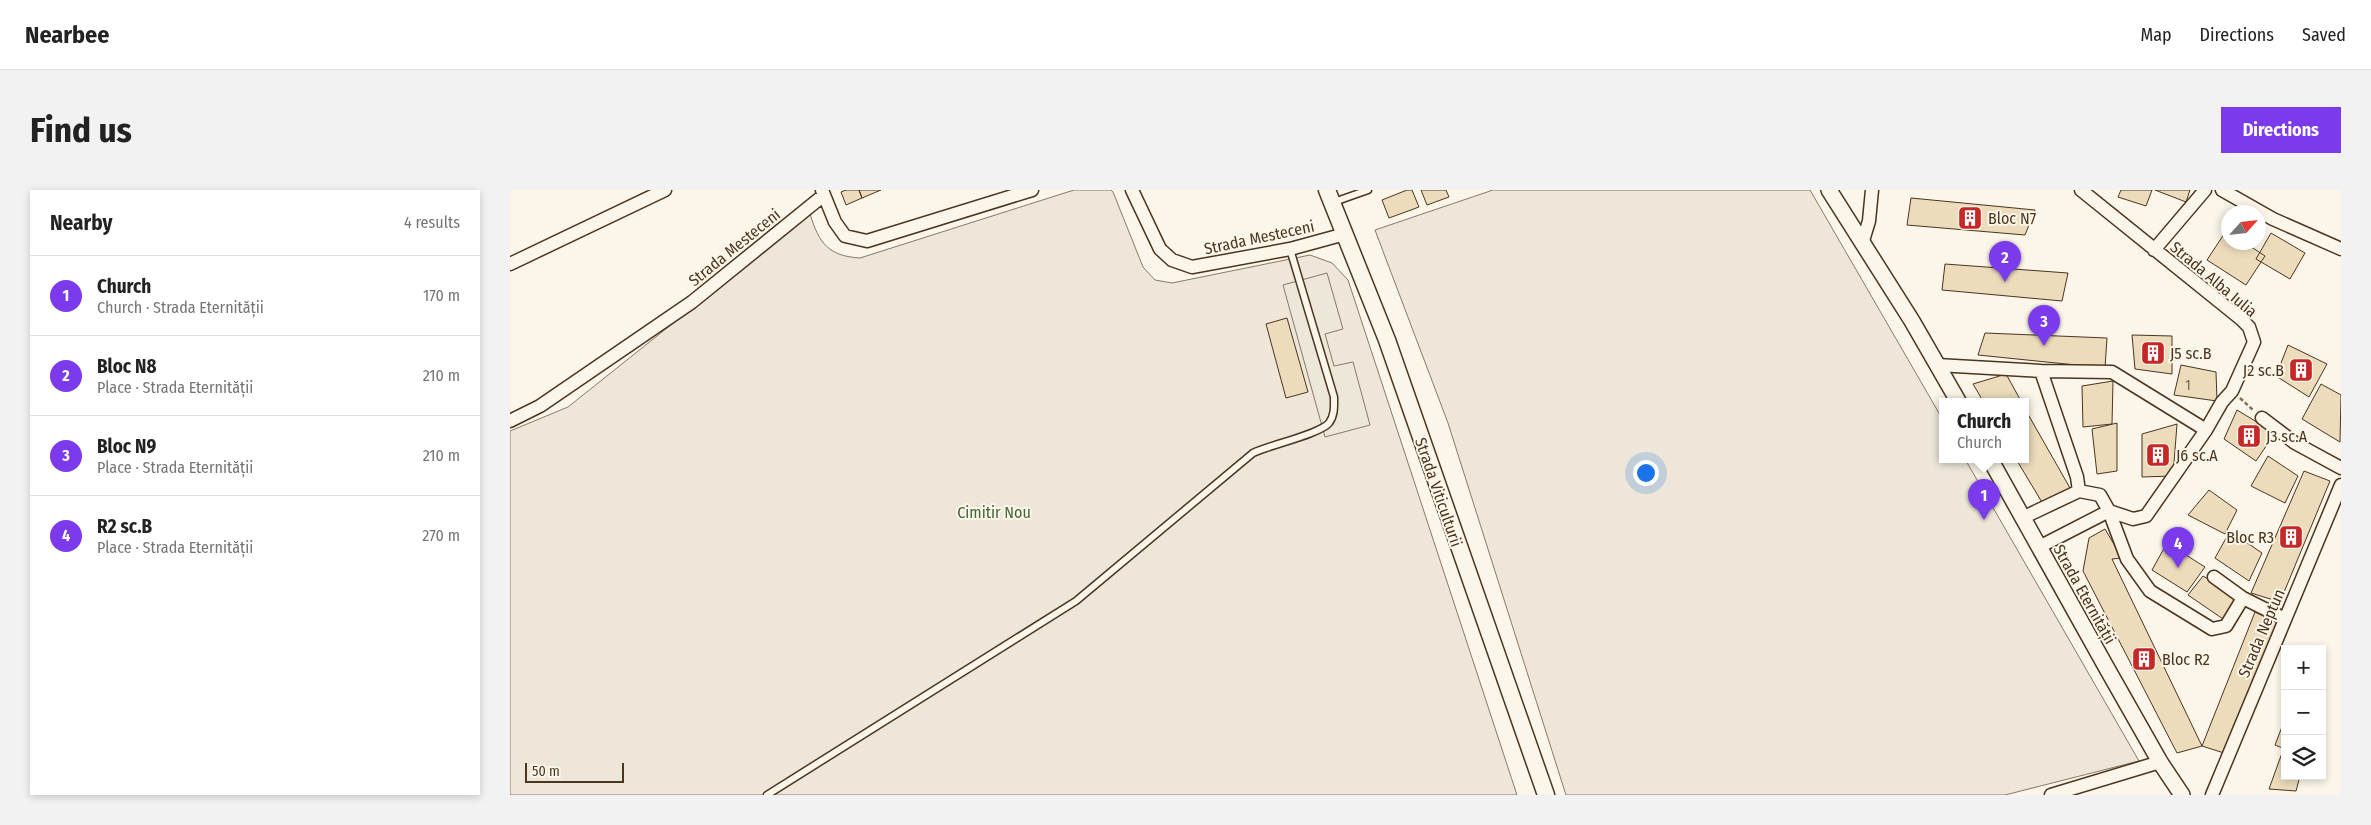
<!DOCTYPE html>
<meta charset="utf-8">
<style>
:root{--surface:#fff;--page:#f2f2f2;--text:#222;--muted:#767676;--line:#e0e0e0;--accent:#7c3aed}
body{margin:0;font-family:"Fira Sans Condensed",sans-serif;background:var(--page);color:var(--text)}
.controls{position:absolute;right:15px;bottom:15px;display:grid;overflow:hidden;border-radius:0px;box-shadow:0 2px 8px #0003}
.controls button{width:45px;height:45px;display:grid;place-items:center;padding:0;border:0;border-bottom:1px solid var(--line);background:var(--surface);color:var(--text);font:25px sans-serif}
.compass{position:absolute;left:1711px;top:15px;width:45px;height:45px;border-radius:50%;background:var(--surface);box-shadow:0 2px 8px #0003;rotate:63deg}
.scale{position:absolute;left:15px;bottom:12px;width:99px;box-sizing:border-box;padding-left:5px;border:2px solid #4a3520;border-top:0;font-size:14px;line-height:18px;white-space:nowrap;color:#4a3520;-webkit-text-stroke:4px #fbf6e9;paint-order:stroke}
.you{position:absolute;left:1135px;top:282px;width:18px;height:18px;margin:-12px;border:4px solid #fff;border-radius:50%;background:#1a73e8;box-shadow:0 0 0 8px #1a73e833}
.badge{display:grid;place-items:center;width:32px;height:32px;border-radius:50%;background:var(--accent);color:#fff;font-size:16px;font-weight:700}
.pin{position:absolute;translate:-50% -41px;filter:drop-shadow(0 1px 2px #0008)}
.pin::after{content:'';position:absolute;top:26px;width:18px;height:15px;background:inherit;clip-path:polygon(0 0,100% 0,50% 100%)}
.popup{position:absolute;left:1429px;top:208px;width:90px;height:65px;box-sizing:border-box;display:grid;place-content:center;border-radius:0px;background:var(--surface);filter:drop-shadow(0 1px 4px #0005);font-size:16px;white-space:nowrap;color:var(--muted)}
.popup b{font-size:19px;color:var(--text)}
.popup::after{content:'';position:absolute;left:50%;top:100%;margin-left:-10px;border:10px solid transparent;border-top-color:var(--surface)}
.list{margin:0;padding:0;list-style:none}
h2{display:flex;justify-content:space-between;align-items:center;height:65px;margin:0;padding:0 20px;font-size:21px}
h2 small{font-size:16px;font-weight:400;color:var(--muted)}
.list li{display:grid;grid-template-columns:32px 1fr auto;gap:15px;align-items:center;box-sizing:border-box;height:80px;padding:0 20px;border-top:1px solid var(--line)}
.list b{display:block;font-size:19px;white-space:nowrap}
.list p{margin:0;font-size:16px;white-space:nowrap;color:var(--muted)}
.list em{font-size:16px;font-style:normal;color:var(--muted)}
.icon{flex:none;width:28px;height:28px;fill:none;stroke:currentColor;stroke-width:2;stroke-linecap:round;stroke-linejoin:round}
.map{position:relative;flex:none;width:1831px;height:605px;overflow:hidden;border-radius:0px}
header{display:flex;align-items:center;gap:30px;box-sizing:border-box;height:70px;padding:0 25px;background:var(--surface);border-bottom:1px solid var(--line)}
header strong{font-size:24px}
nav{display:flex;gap:28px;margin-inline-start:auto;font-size:18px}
.intro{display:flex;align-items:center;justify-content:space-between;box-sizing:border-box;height:120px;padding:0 30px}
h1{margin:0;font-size:35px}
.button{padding:12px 22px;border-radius:0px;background:var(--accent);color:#fff;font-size:18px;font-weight:700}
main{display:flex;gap:30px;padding:0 30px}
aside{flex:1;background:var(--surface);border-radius:0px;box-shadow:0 2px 8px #0003}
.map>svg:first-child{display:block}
.green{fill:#ede6d9;stroke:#887966}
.parking{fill:#ede7d9;stroke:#887966}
.building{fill:#ecdcbc;stroke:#4a3520}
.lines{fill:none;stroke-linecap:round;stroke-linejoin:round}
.service-casing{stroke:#4a3520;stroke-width:9}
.minor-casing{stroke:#4a3520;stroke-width:15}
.tertiary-casing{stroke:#4a3520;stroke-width:18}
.secondary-casing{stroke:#4a3520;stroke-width:19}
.path{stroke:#7f6f5c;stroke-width:2.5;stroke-dasharray:4 2.5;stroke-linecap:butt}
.service{stroke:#fbf6e9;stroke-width:6}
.minor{stroke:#fbf6e9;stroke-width:12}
.tertiary{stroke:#fbf6e9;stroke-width:15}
.secondary{stroke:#fbf6e9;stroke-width:16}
.labels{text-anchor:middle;stroke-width:4;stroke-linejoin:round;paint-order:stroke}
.number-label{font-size:14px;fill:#725f47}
.poi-label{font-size:16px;fill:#4a3520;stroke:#fbf6e9;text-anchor:start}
.street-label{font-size:16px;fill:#4a3520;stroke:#fbf6e9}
.park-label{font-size:16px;fill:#436837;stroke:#fbf6e9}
</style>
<header>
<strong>Nearbee</strong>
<nav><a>Map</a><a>Directions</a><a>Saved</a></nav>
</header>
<div class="intro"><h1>Find us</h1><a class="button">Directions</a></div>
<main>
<aside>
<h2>Nearby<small>4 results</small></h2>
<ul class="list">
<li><span class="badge">1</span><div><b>Church</b><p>Church · Strada Eternității</p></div><em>170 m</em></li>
<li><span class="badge">2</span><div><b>Bloc N8</b><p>Place · Strada Eternității</p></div><em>210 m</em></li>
<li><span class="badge">3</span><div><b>Bloc N9</b><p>Place · Strada Eternității</p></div><em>210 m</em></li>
<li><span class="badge">4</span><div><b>R2 sc.B</b><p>Place · Strada Eternității</p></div><em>270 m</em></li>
</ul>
</aside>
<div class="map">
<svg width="1831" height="605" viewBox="0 0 1831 605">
<rect width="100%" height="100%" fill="#fbf6e9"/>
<path class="green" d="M 564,0 L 601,0 L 603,2 L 633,77 L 645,90 L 662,93 L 800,65 L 822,73 L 838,90 L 1007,605 L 0,605 L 0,241 L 58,217 L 300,24 C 309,53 318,66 350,68 Z
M 983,0 L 1300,0 L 1433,230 L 1433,269 L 1455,269 L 1629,571 L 1495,605 L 1056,605 L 938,233 L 865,40 Z"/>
<path class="parking" d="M 817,83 L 833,139 L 815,144 L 824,176 L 843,172 L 860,235 L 815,247 L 773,95 Z"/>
<path class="building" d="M 336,0 L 349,0 L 352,8 L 336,15 L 331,2 Z
M 349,0 L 371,0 L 352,8 Z
M 897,0 L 902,0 L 909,17 L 879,28 L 872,10 Z
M 911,0 L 936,0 L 939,7 L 917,15 Z
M 1611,0 L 1642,0 L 1636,16 L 1608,7 Z
M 1645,0 L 1680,0 L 1676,12 Z
M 1401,8 L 1525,20 L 1515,45 L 1397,35 Z
M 1716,41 L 1718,42 L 1718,52 L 1734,52 L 1755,66 L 1736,95 L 1697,70 Z
M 1761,43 L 1795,63 L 1780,89 L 1746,69 Z
M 1435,74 L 1558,83 L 1552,111 L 1432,100 Z
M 777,128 L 798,202 L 776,208 L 756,134 Z
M 1475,143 L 1597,148 L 1595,178 L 1468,165 Z
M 1622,145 L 1662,146 L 1662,184 L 1625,179 Z
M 1778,155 L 1817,174 L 1799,207 L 1766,186 Z
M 1671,175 L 1706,182 L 1707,211 L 1664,205 Z
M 1496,184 L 1511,211 L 1473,211 L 1463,194 Z
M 1603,191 L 1602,234 L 1573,237 L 1572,196 Z
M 1811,194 L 1831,205 L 1830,252 L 1792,229 Z
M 1515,219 L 1560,298 L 1533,314 L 1506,269 L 1515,269 Z
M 1727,220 L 1765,243 L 1746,271 L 1714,249 Z
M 1607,233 L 1607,281 L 1587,284 L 1582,239 Z
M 1667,234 L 1663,286 L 1632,287 L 1632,244 Z
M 1758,266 L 1788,286 L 1775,313 L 1741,296 Z
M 1794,281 L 1820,291 L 1770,412 L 1741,403 Z
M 1699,300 L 1727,320 L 1715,344 L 1678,325 Z
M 1595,339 L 1612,368 L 1602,369 L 1692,556 L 1667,563 L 1573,381 L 1579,348 Z
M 1720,341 L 1752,363 L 1739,391 L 1705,368 Z
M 1657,353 L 1695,377 L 1677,402 L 1642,380 Z
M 1693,386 L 1728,407 L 1713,429 L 1678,405 Z
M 1745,422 L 1767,432 L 1714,563 L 1692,556 Z
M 1775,529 L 1775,559 L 1765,555 Z
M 1772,563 L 1775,564 L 1775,586 L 1790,586 L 1786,601 L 1759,599 Z"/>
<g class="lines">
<defs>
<path id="service" d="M 824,12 L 858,0
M 257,605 L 566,411 L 743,263 C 759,255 810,244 819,233 C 825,225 824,216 824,207 L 780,59"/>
<path id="minor" d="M 312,0 L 325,32 L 335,46 L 357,51 L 522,0
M 622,0 L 650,59 L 662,70 L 682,77 L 780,59 L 835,44
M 1712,0 L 1763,29 L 1831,59
M 1352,54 L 1359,31 L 1362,0
M 1644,60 L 1695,0
M 0,74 L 155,0
M 1427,175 L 1531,181 L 1602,182 L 1696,240
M 1752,228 L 1785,253 L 1831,278
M 0,231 L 30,216 L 182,112 L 314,5
M 1569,301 L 1590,305 L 1599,321 L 1623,329 L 1636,326 L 1696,240 L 1712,212 L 1722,201 L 1744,152 L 1739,137 L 1731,129 L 1571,0
M 1512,328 L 1569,301 L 1567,287 L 1531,181
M 1529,357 L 1599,321 L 1617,369 L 1640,401 L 1702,439 L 1716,436 L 1733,408
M 1704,387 L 1733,408 L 1775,429
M 1541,605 L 1650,572
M 1702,605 L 1831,295"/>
<path id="tertiary" d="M 1319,0 L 1402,131 L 1448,211
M 1480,269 L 1595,475 L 1650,572 L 1672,605"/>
<path id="secondary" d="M 817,0 L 877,150 L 1036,605"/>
</defs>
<use href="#service" class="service-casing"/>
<use href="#minor" class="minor-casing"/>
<use href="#tertiary" class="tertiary-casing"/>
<use href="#secondary" class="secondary-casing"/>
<path class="path" d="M 1730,208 L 1743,220"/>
<use href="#service" class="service"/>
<use href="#minor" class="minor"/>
<use href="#tertiary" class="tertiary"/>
<use href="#secondary" class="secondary"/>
</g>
<defs>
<symbol id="building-square" viewBox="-11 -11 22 22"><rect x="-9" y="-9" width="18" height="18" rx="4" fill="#c62828" stroke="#fbf6e9"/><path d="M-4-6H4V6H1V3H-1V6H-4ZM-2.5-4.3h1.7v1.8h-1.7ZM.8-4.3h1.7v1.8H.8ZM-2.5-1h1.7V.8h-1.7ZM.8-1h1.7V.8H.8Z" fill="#fff"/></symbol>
</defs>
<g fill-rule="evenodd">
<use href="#building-square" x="1446" y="14" width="28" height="28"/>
<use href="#building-square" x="1629" y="149" width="28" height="28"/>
<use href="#building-square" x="1777" y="166" width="28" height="28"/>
<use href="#building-square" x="1725" y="232" width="28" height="28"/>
<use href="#building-square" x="1634" y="251" width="28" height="28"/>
<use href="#building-square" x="1767" y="333" width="28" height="28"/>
<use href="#building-square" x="1620" y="455" width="28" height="28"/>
</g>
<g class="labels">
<g class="number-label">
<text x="1678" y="200">1</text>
</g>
<g class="poi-label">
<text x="1478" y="34">Bloc N7</text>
<text x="1660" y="169">J5 sc.B</text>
<text x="1774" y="186" text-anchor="end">J2 sc.B</text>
<text x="1756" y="252">J3 sc.A</text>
<text x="1666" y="271">J6 sc.A</text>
<text x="1764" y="353" text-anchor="end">Bloc R3</text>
<text x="1652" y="475">Bloc R2</text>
</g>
<g class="street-label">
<text transform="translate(749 47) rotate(-12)" y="6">Strada Mesteceni</text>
<text transform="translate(224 57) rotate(-39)" y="6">Strada Mesteceni</text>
<text transform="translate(1704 89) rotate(40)" y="6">Strada Alba Iulia</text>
<text transform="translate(929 302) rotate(71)" y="6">Strada Viticulturii</text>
<text transform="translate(1575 404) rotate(61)" y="6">Strada Eternității</text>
<text transform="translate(1751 443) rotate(-67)" y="6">Strada Neptun</text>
</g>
<g class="park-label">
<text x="484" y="328">Cimitir Nou</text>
</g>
</g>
</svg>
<div class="controls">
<button>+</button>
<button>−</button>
<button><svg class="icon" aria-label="layers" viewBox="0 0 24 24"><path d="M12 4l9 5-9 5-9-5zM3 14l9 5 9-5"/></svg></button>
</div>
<svg class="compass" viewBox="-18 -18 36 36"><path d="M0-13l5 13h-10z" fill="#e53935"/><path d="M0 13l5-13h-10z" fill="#767676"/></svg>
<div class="scale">50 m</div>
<div class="you"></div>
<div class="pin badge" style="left:1474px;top:330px">1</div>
<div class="popup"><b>Church</b>Church</div>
<div class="pin badge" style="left:1495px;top:92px">2</div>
<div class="pin badge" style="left:1534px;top:156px">3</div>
<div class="pin badge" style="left:1668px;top:378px">4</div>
</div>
</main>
